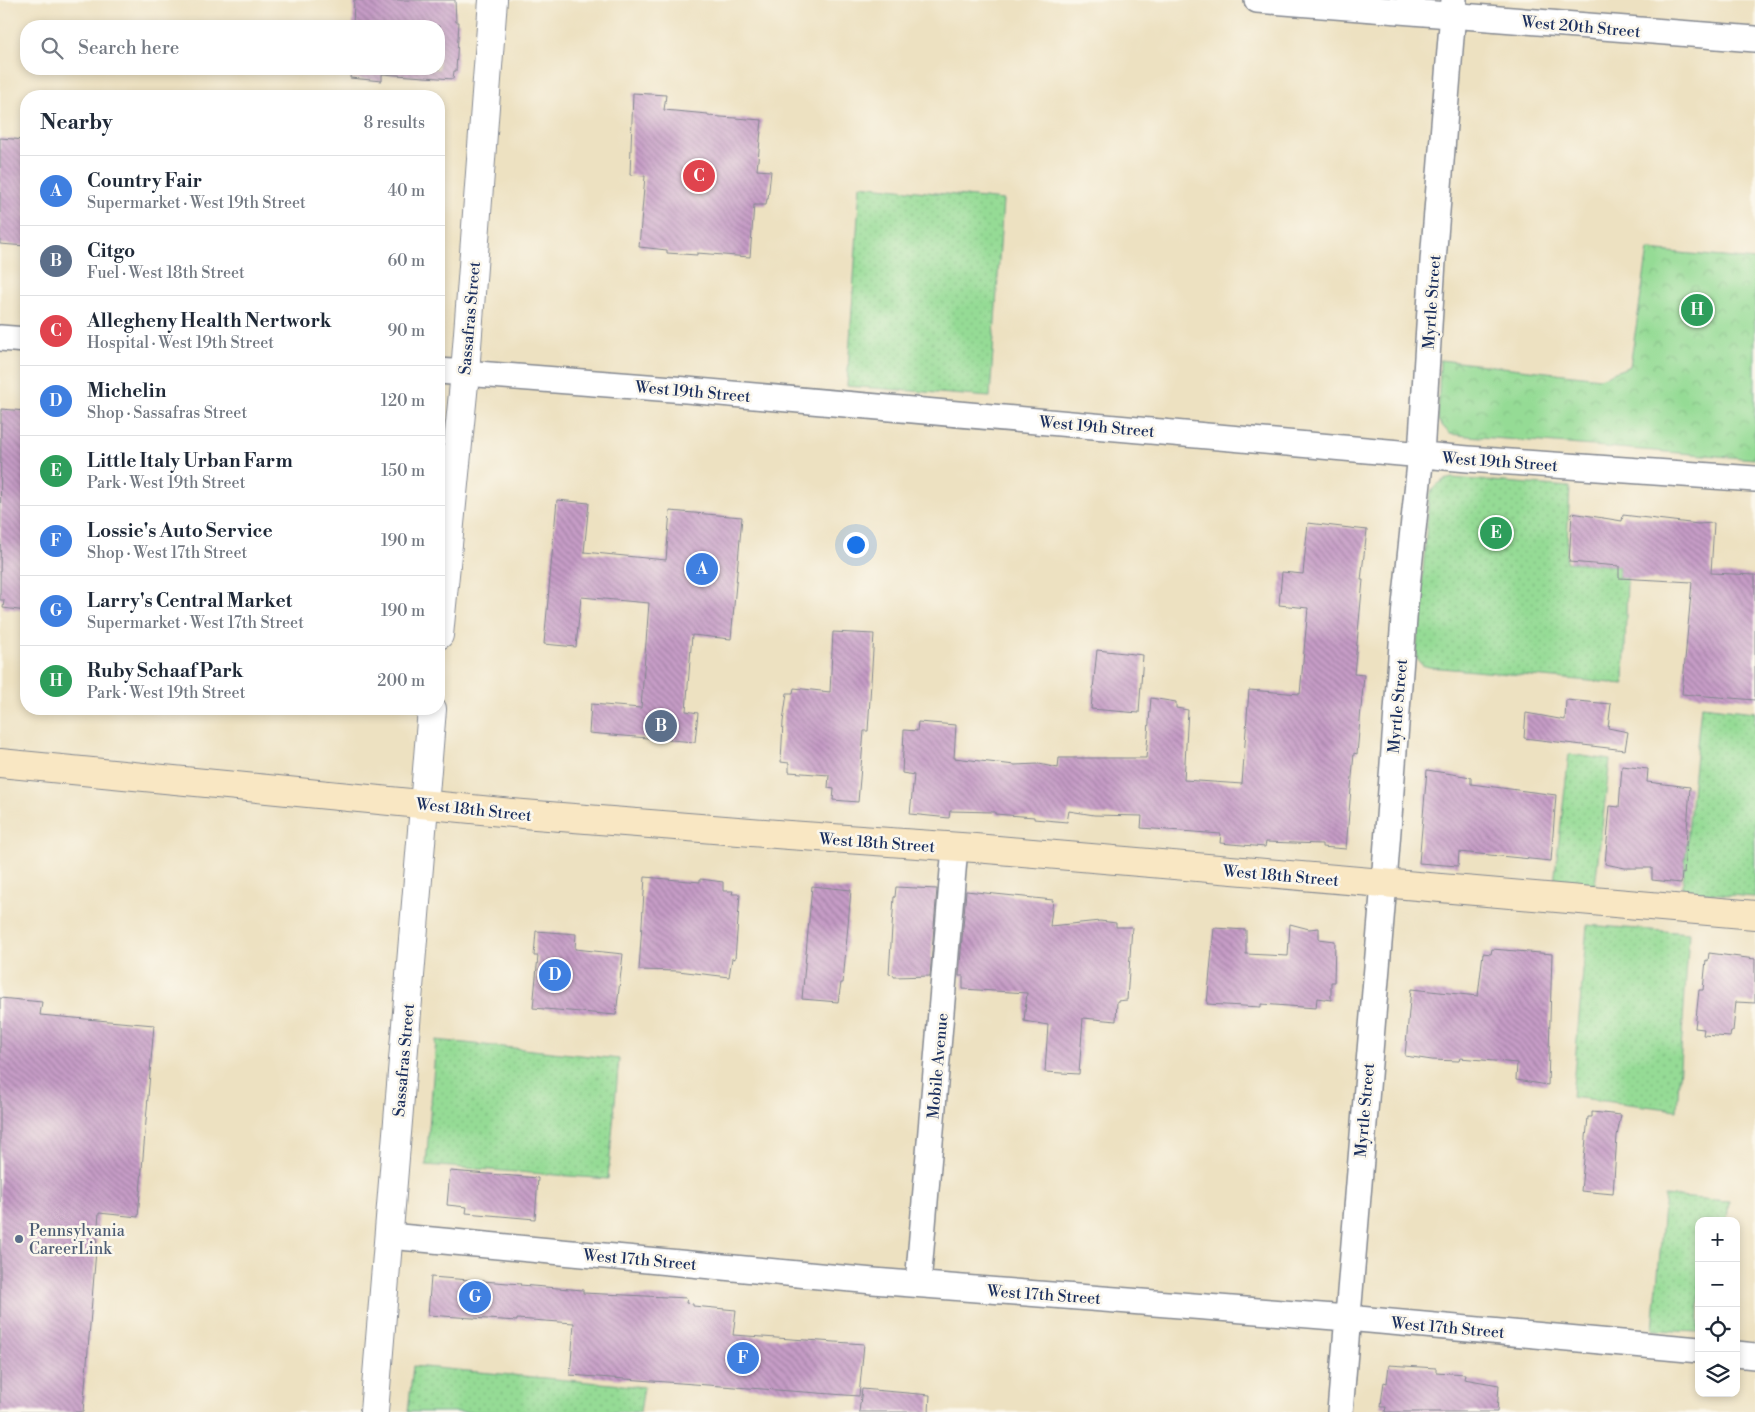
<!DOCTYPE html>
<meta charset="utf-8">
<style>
:root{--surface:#fff;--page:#f2f2f3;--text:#1f2937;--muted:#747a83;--line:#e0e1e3;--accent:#db2777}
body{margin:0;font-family:"Libre Bodoni",serif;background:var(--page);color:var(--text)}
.controls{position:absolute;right:15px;bottom:15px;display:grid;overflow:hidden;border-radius:10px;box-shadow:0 2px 8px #0003}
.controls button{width:45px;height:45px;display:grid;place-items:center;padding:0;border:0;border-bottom:1px solid var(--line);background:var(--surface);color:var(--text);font:25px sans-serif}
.you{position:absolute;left:855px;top:544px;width:18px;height:18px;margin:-12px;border:4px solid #fff;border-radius:50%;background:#1a73e8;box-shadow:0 0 0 8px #1a73e833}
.badge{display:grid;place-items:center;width:32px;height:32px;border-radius:50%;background:var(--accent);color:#fff;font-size:16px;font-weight:700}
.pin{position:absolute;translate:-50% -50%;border:2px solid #fff;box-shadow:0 1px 5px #0006}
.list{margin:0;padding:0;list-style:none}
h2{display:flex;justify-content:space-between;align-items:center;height:65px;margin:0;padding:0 20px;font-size:21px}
h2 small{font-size:16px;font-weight:400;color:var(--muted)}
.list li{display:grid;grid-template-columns:32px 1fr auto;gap:15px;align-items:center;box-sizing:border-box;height:70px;padding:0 20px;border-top:1px solid var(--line)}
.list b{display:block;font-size:19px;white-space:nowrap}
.list p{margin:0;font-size:16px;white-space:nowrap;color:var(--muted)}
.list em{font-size:16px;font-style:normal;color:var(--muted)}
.icon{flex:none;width:28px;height:28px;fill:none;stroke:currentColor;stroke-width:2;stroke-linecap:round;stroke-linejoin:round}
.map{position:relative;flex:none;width:1755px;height:1412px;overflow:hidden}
.search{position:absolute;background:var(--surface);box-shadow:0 2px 8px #0003;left:20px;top:20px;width:425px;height:55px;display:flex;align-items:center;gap:12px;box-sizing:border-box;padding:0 18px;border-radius:20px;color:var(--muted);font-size:19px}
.panel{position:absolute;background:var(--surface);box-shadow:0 2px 8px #0003;left:20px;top:90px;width:425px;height:625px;border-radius:20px}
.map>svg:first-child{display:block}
.grass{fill:url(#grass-dots);stroke:#58857a}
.park{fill:url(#park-crowns);stroke:#58857a}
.building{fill:url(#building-back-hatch)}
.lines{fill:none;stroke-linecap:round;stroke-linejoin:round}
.minor-casing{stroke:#848890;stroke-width:28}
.tertiary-casing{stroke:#848890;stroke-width:30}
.secondary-casing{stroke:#848890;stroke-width:30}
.minor{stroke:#fff;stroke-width:25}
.tertiary{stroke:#fff;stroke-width:28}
.secondary{stroke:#f9e7c3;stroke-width:28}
.service-dot{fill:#5c6f8a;stroke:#fbf7ec;stroke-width:2}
.labels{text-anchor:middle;stroke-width:5;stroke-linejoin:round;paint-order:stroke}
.street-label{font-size:16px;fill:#1b2f5e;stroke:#fbf7ec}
.service-label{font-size:16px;fill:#4e5e75;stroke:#fbf7ec;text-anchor:start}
</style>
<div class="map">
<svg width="1755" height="1412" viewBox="0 0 1755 1412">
<defs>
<pattern id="grass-dots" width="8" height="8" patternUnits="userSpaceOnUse" patternTransform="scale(1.25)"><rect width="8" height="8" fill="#95db95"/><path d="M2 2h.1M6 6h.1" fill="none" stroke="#80bc83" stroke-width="1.8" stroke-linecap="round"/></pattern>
<pattern id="park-crowns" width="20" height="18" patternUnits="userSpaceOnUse" patternTransform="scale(1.25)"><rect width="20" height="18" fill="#95db95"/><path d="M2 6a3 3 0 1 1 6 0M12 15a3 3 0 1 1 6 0" fill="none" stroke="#80bc83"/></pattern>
<pattern id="building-back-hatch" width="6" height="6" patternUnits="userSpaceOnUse" patternTransform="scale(1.25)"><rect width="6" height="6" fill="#c69cc6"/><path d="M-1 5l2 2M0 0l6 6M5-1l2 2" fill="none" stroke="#a080a4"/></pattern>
</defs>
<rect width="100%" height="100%" fill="#fbf7ec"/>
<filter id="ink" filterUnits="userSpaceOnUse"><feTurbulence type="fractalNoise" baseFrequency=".02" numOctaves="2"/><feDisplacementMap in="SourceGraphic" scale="10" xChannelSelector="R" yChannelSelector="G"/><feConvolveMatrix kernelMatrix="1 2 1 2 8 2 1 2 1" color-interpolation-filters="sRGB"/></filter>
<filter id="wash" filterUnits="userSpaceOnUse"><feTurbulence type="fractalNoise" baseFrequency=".0096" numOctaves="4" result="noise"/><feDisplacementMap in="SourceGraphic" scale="20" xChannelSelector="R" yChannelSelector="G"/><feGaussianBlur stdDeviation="1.12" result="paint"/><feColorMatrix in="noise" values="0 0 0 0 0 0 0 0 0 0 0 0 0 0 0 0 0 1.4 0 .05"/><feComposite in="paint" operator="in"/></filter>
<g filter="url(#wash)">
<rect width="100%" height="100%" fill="#ede1c1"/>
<path class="grass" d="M 860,185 L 1003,200 L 990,397 L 847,386 Z
M 1452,478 L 1570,487 L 1566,562 L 1619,566 L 1619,577 L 1627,578 L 1624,684 L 1429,667 L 1422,665 L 1416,658 L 1429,497 C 1432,487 1441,480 1452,478 Z
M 1701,706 L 1755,712 L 1755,897 L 1682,891 Z
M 1569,754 L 1610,760 L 1595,885 L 1554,883 Z
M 1587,925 L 1689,933 L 1677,1110 L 1572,1097 Z
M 436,1040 L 619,1059 L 608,1179 L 426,1165 Z
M 1665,1196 L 1729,1201 L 1727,1221 L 1699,1221 L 1699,1332 L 1653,1330 Z
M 413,1366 L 644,1387 L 640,1412 L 408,1412 Z"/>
<path class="park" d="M 1648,250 L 1755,260 L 1755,459 L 1468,436 L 1450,434 L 1438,421 L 1440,360 L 1600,378 L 1630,366 Z"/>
<g id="blocks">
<path class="building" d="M 354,0 L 455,0 L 456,22 L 459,22 L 456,71 L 454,71 L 453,79 L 382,74 L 382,81 L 350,78 L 351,69 L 439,69 L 439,26 L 353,26 Z
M 633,93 L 666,95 L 664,110 L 708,114 L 708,116 L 762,120 L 757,170 L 771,171 L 768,199 L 767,199 L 766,205 L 754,205 L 750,257 L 697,253 L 697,255 L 667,253 L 667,250 L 639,247 L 645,176 L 630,175 Z
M 0,138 L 26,140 L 26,246 L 0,244 Z
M 1,409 L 26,411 L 26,611 L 3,608 L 4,600 L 0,600 Z
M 557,500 L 589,503 L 584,552 L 666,560 L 670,511 L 742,517 L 731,639 L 692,635 L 686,711 L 698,713 L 695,742 L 589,733 L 591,704 L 641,708 L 649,603 L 581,597 L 576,647 L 544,644 Z
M 1572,513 L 1622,521 L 1623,515 L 1698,524 L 1714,523 L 1711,573 L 1755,575 L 1755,700 L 1682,694 L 1692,582 L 1619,578 L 1619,566 L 1569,562 Z
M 1308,523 L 1367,530 L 1361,580 L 1363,580 L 1354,674 L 1364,675 L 1357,754 L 1354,753 L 1346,849 L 1322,847 L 1322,844 L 1266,842 L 1265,847 L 1220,843 L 1221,834 L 1141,828 L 1142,816 L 1094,815 L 1069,811 L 1067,822 L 1034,819 L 1034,817 L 995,814 L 995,812 L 950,811 L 949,818 L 910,814 L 914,775 L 902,773 L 904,730 L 917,731 L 918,722 L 956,725 L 954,758 L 1015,765 L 1039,764 L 1058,768 L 1059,758 L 1146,758 L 1151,698 L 1176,702 L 1176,708 L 1188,710 L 1184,780 L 1242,784 L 1249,690 L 1300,694 L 1308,608 L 1279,605 L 1282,572 L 1303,574 Z
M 833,632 L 874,634 L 868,731 L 864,731 L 858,802 L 833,800 L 834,789 L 828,788 L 829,775 L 789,772 L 789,763 L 781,762 L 783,722 L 787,693 L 793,693 L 794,688 L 830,692 Z
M 1097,650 L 1143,655 L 1139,713 L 1091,709 Z
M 1566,700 L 1611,704 L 1608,728 L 1628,732 L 1625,750 L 1524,738 L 1526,713 L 1565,720 Z
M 1622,766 L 1648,769 L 1647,782 L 1690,787 L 1684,874 L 1682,873 L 1681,883 L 1652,880 L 1652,868 L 1625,868 L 1605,864 L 1610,806 L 1619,807 Z
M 1427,770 L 1471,777 L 1471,784 L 1556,795 L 1551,861 L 1459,852 L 1458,866 L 1419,863 Z
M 645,877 L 700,882 L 700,879 L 723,882 L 723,891 L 733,891 L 732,894 L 740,894 L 735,959 L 732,958 L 729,977 L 678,971 L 639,970 Z
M 812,886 L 851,890 L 843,983 L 841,983 L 838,1002 L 802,999 Z
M 896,887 L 937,889 L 930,976 L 894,977 L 894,975 L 889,974 L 894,897 L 895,897 Z
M 966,891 L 1053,900 L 1050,926 L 1100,921 L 1116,923 L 1116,927 L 1132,927 L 1127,1000 L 1117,1001 L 1116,1021 L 1083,1018 L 1079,1074 L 1045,1072 L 1048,1025 L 1024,1021 L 1027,993 L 963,989 L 963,976 L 959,976 Z
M 1290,924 L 1309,929 L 1319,928 L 1319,939 L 1335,941 L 1334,982 L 1331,982 L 1331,1000 L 1317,998 L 1316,1008 L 1261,1004 L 1261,1007 L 1207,1004 L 1214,928 L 1246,930 L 1246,954 L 1288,956 Z
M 536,931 L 576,934 L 575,949 L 623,954 L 616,1015 L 533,1008 L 538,956 L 534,956 Z
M 1492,949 L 1552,954 L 1548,1085 L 1516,1080 L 1517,1063 L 1460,1058 L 1459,1061 L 1432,1060 L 1405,1056 L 1411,989 L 1478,996 L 1483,953 L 1491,954 Z
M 1709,953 L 1755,959 L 1755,1003 L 1736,1002 L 1733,1031 L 1731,1031 L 1730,1037 L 1703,1035 L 1704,1029 L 1695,1028 L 1699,990 L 1703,990 L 1706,960 L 1708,961 Z
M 0,998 L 42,1002 L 40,1015 L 154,1025 L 138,1217 L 99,1213 L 83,1412 L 0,1412 Z
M 1592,1112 L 1621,1115 L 1617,1136 L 1613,1194 L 1581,1191 L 1588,1117 L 1592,1117 Z
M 450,1171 L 538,1178 L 535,1219 L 466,1213 L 467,1207 L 447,1205 Z
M 431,1277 L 521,1284 L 520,1285 L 583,1290 L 583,1293 L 687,1298 L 686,1303 L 693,1304 L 693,1306 L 736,1310 L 733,1335 L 864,1344 L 859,1396 L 570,1375 L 574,1323 L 517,1319 L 517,1321 L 428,1315 Z
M 1389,1365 L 1436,1368 L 1436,1372 L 1465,1374 L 1464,1379 L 1499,1385 L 1497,1412 L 1385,1412 L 1386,1407 L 1381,1407 L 1382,1396 L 1384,1382 L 1387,1383 Z
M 862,1389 L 930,1395 L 929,1412 L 859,1412 Z"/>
</g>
</g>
<g filter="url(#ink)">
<use href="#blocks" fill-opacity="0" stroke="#848890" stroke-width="1"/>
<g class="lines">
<defs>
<path id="minor" d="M 1257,0 L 1755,39
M 0,338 L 26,340
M 439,371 L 686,390 L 1468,459 L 1755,479
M 389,1236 L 873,1281 L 1347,1318 L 1699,1350
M 918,1284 L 955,847
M 1736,1354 L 1755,1356
M 1340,1412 L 1384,883 L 1405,605 L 1421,454 L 1433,261 L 1454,0"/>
<path id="tertiary" d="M 439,635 L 465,373 L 493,0
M 374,1412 L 432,709"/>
<path id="secondary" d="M 0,763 L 523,814 L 789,835 L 975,848 L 1755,915"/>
</defs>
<use href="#minor" class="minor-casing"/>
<use href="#tertiary" class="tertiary-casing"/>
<use href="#secondary" class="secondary-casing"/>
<use href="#minor" class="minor"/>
<use href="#tertiary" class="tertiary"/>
<use href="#secondary" class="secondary"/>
</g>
</g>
<circle class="service-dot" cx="19" cy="1239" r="5"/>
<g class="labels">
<g class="street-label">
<text transform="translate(1581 26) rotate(5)" y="6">West 20th Street</text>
<text transform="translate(1431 302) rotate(-86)" y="6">Myrtle Street</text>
<text transform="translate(469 318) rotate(-85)" y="6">Sassafras Street</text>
<text transform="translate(693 391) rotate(5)" y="6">West 19th Street</text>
<text transform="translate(1097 426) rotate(5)" y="6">West 19th Street</text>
<text transform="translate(1500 461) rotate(4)" y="6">West 19th Street</text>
<text transform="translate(1397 706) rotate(-85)" y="6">Myrtle Street</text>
<text transform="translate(474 809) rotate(6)" y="6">West 18th Street</text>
<text transform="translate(877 842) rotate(4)" y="6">West 18th Street</text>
<text transform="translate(1281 875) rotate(5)" y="6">West 18th Street</text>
<text transform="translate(403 1060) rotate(-85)" y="6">Sassafras Street</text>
<text transform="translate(937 1066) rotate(-85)" y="6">Mobile Avenue</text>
<text transform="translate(1364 1110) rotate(-85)" y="6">Myrtle Street</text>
<text transform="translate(640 1259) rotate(5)" y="6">West 17th Street</text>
<text transform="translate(1044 1294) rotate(4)" y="6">West 17th Street</text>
<text transform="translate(1448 1327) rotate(5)" y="6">West 17th Street</text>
</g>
<g class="service-label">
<text x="29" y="1236">Pennsylvania<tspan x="29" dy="18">CareerLink</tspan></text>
</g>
</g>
</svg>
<div class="controls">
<button>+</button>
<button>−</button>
<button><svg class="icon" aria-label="locate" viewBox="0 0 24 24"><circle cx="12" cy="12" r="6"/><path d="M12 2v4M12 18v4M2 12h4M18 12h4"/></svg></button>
<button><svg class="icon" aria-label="layers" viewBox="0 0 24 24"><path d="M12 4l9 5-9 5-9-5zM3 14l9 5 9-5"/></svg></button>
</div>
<div class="you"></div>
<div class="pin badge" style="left:702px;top:569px;background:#3f7fe0">A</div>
<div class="pin badge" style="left:661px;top:726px;background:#5c6f8a">B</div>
<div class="pin badge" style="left:699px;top:176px;background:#e0444e">C</div>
<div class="pin badge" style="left:555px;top:975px;background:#3f7fe0">D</div>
<div class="pin badge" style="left:1496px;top:533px;background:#2e9e5b">E</div>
<div class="pin badge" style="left:743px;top:1358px;background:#3f7fe0">F</div>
<div class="pin badge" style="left:475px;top:1297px;background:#3f7fe0">G</div>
<div class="pin badge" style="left:1697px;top:310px;background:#2e9e5b">H</div>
<div class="search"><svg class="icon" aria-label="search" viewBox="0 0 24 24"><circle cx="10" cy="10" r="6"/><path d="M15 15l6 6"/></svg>Search here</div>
<section class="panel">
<h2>Nearby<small>8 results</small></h2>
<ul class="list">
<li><span class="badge" style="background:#3f7fe0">A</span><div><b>Country Fair</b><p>Supermarket · West 19th Street</p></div><em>40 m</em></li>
<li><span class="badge" style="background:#5c6f8a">B</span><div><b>Citgo</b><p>Fuel · West 18th Street</p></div><em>60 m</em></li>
<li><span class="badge" style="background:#e0444e">C</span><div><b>Allegheny Health Nertwork</b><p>Hospital · West 19th Street</p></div><em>90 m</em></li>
<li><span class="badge" style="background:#3f7fe0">D</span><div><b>Michelin</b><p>Shop · Sassafras Street</p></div><em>120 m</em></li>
<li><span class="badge" style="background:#2e9e5b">E</span><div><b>Little Italy Urban Farm</b><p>Park · West 19th Street</p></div><em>150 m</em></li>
<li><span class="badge" style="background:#3f7fe0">F</span><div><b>Lossie's Auto Service</b><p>Shop · West 17th Street</p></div><em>190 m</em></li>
<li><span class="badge" style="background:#3f7fe0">G</span><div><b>Larry's Central Market</b><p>Supermarket · West 17th Street</p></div><em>190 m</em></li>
<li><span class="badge" style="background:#2e9e5b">H</span><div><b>Ruby Schaaf Park</b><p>Park · West 19th Street</p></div><em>200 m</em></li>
</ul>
</section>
</div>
